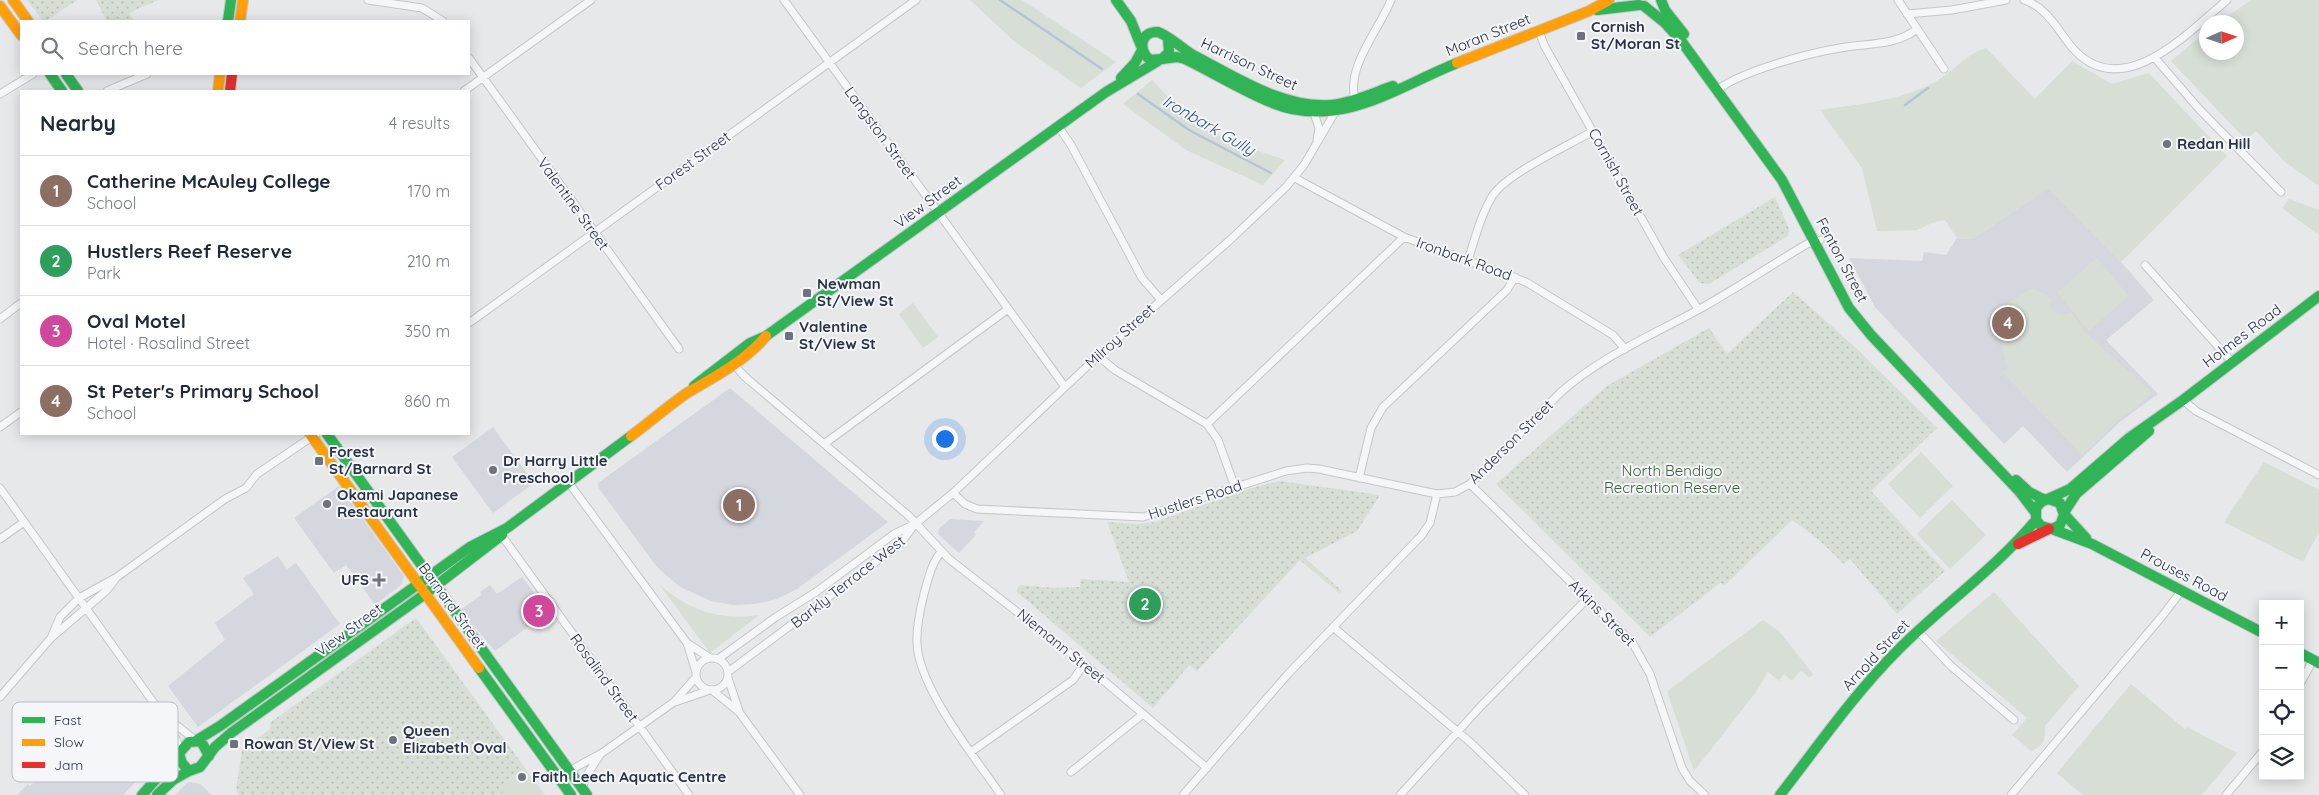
<!DOCTYPE html>
<meta charset="utf-8">
<style>
:root{--surface:#fff;--page:#f6f6f7;--text:#1f2937;--muted:#747a83;--line:#e0e1e3;--accent:#2563eb}
body{margin:0;font-family:Quicksand,sans-serif;background:var(--page);color:var(--text)}
.controls{position:absolute;right:15px;bottom:15px;display:grid;overflow:hidden;border-radius:0px;box-shadow:0 2px 12px #0003}
.controls button{width:45px;height:45px;display:grid;place-items:center;padding:0;border:0;border-bottom:1px solid var(--line);background:var(--surface);color:var(--text);font:25px sans-serif}
.compass{position:absolute;left:2199px;top:15px;width:45px;height:45px;border-radius:50%;background:var(--surface);box-shadow:0 2px 12px #0003;rotate:87deg}
.you{position:absolute;left:944px;top:438px;width:18px;height:18px;margin:-12px;border:4px solid #fff;border-radius:50%;background:#1a73e8;box-shadow:0 0 0 8px #1a73e833}
.badge{display:grid;place-items:center;width:32px;height:32px;border-radius:50%;background:var(--accent);color:#fff;font-size:16px;font-weight:700}
.pin{position:absolute;translate:-50% -50%;border:2px solid #fff;box-shadow:0 1px 5px #0006}
.list{margin:0;padding:0;list-style:none}
h2{display:flex;justify-content:space-between;align-items:center;height:65px;margin:0;padding:0 20px;font-size:21px}
h2 small{font-size:16px;font-weight:400;color:var(--muted)}
.list li{display:grid;grid-template-columns:32px 1fr auto;gap:15px;align-items:center;box-sizing:border-box;height:70px;padding:0 20px;border-top:1px solid var(--line)}
.list b{display:block;font-size:19px;white-space:nowrap}
.list p{margin:0;font-size:16px;white-space:nowrap;color:var(--muted)}
.list em{font-size:16px;font-style:normal;color:var(--muted)}
.icon{flex:none;width:28px;height:28px;fill:none;stroke:currentColor;stroke-width:2;stroke-linecap:round;stroke-linejoin:round}
.map{position:relative;flex:none;width:2319px;height:795px;overflow:hidden}
.search{position:absolute;background:var(--surface);box-shadow:0 2px 12px #0003;left:20px;top:20px;width:450px;height:55px;display:flex;align-items:center;gap:12px;box-sizing:border-box;padding:0 18px;border-radius:0px;color:var(--muted);font-size:19px}
.panel{position:absolute;background:var(--surface);box-shadow:0 2px 12px #0003;left:20px;top:90px;width:450px;height:345px;border-radius:0px}
.map>svg:first-child{display:block}
.built{fill:#d4d7dd}
.grass{fill:#d6ded6}
.park{fill:url(#park-dots)}
.lines{fill:none;stroke-linecap:round;stroke-linejoin:round}
.stream{stroke:#b4c4d5;stroke-width:2.5}
.street-casing{stroke:#c4c6c8;stroke-width:9}
.fast-casing{stroke:#c4c6c8;stroke-width:12}
.slow-casing{stroke:#c4c6c8;stroke-width:12}
.jam-casing{stroke:#c4c6c8;stroke-width:12}
.street{stroke:#f5f6f7;stroke-width:7}
.fast{stroke:#30b455;stroke-width:10}
.slow{stroke:#ff9f0a;stroke-width:10}
.jam{stroke:#e5322d;stroke-width:10}
.poi-dot{fill:#6c737f;stroke:#f4f6f9;stroke-width:2}
.labels{text-anchor:middle;stroke-width:4;stroke-linejoin:round;paint-order:stroke}
.poi-label{font-size:15px;font-weight:bold;fill:#2b3445;stroke:#f4f6f9;text-anchor:start}
.street-label{font-size:15px;fill:#2b3445;stroke:#f4f6f9}
.park-label{font-size:15px;fill:#3f6138;stroke:#f4f6f9}
.water-label{font-size:16px;font-style:italic;fill:#34527a;stroke:#f4f6f9}
.key{fill:#f4f6f9;stroke:#b8bcc3;stroke-width:1}
.key-label{font-size:14px;fill:#2b3445}
</style>
<div class="map">
<svg width="2319" height="795" viewBox="0 0 2319 795">
<defs>
<pattern id="park-dots" width="8" height="8" patternUnits="userSpaceOnUse" patternTransform="scale(1.25)"><rect width="8" height="8" fill="#d6ded6"/><path d="M2 2h.1M6 6h.1" fill="none" stroke="#b8bfb9" stroke-width="1.8" stroke-linecap="round"/></pattern>
</defs>
<rect width="100%" height="100%" fill="#e6e8ea"/>
<path class="built" d="M 2048,188 L 2121,262 L 2154,300 L 2106,340 L 2158,394 L 2121,421 L 2067,472 L 2023,426 L 2004,444 L 1875,307 L 1849,258 L 1922,261 L 1924,252 L 1946,255 L 1957,238 L 1972,239 Z
M 730,388 L 888,522 L 797,589 L 777,599 L 755,604 L 733,605 L 711,601 L 680,587 L 657,567 L 598,487 L 598,483 Z
M 493,427 L 534,483 L 493,513 L 452,457 Z
M 339,486 L 404,576 L 402,584 L 375,605 L 346,565 L 334,573 L 294,518 Z
M 950,519 L 984,521 L 974,532 L 976,535 L 959,553 L 938,534 L 939,529 Z
M 278,556 L 287,569 L 296,563 L 340,624 L 198,727 L 168,686 L 225,640 L 215,623 L 254,594 L 243,578 Z
M 522,577 L 549,612 L 495,651 L 460,610 L 481,595 L 480,592 L 490,585 L 497,594 Z
M 114,724 L 129,743 L 152,728 L 167,749 L 123,795 L 17,795 L 28,784 L 30,786 L 78,736 L 87,742 Z
M 191,782 L 200,784 L 212,795 L 175,795 L 187,783 Z"/>
<path class="grass" d="M 970,0 L 1022,0 L 1116,62 L 1081,88 L 1015,42 Z
M 2251,0 L 2319,0 L 2319,186 L 2285,162 L 2256,131 L 2246,140 L 2171,61 L 2206,32 L 2206,52 L 2236,52 L 2236,22 L 2219,22 Z
M 1986,48 L 2035,99 L 2072,61 L 2112,84 L 2149,73 L 2227,156 L 2121,262 L 2048,188 L 1972,239 L 1957,238 L 1945,220 L 1934,222 L 1917,230 L 1877,231 L 1862,168 L 1820,110 C 1860,104 1899,101 1935,82 C 1953,72 1966,54 1986,48 Z
M 1152,80 C 1166,95 1180,109 1197,121 C 1205,128 1216,130 1223,139 L 1285,160 L 1263,185 L 1186,150 L 1123,104 Z
M 2289,199 L 2319,210 L 2319,235 L 2282,208 Z
M 2097,258 L 2129,296 L 2089,331 L 2057,292 Z
M 2032,289 L 2044,293 L 2052,299 L 2050,306 L 2055,313 L 2062,315 L 2071,312 L 2086,333 L 2153,393 L 2119,420 L 2082,455 L 2003,373 L 2007,368 C 2000,330 1988,307 2032,289 Z
M 913,303 L 938,337 L 923,348 L 899,314 Z
M 1921,452 L 1953,486 L 1920,518 L 1888,484 Z
M 2264,462 L 2319,490 L 2319,532 L 2303,562 L 2224,522 Z
M 1952,500 L 1986,535 L 1950,569 L 1917,534 Z
M 659,584 C 687,610 721,621 759,615 L 710,653 Z
M 1994,592 L 2079,686 L 2045,726 C 2046,739 2044,746 2031,751 L 2012,735 L 2027,718 L 1936,641 Z
M 1763,620 L 1779,631 L 1813,674 L 1810,678 L 1801,670 L 1792,681 L 1784,674 L 1779,681 L 1768,672 L 1756,692 L 1694,771 L 1667,691 Z
M 2131,684 L 2186,730 L 2187,727 L 2237,753 L 2202,795 L 2083,795 L 2057,773 Z
M 525,768 L 545,795 L 499,795 L 505,791 L 502,787 L 504,783 Z"/>
<path class="park" d="M 27,0 L 77,0 L 46,21 L 43,21 Z
M 96,0 L 158,0 L 129,13 L 134,21 L 107,21 Z
M 1775,197 L 1789,229 L 1788,236 L 1709,284 L 1700,283 L 1678,255 Z
M 1793,292 L 1855,347 L 1937,428 L 1871,491 L 1945,571 L 1897,614 L 1850,559 L 1844,564 L 1818,539 L 1792,520 L 1725,585 L 1720,583 L 1650,637 L 1496,484 L 1607,386 L 1709,328 L 1727,354 Z
M 1279,481 L 1380,495 L 1357,531 L 1305,558 L 1342,591 L 1339,593 L 1300,560 L 1197,671 L 1189,665 L 1153,708 L 1016,591 L 1020,585 L 1055,588 L 1080,587 L 1081,579 L 1129,582 L 1107,522 L 1138,524 L 1155,522 L 1245,490 Z
M 416,618 L 525,768 L 504,783 L 502,787 L 505,791 L 499,795 L 239,795 L 236,790 L 242,750 L 270,729 L 271,722 Z"/>
<g class="lines">
<path class="stream" d="M 1000,0 L 1102,69
M 1138,94 L 1189,130 L 1271,173
M 1905,105 L 1928,88"/>
<defs>
<path id="street" d="M 368,0 L 422,8 L 443,21
M 784,0 L 1065,387
M 1898,0 L 1944,69
M 2024,0 C 2045,6 2057,28 2070,45 C 2119,106 2186,35 2227,0
M 1907,14 L 1952,10 L 2006,0
M 1539,31 L 1544,45 L 1664,258 L 1698,309
M 2154,57 L 2200,110 L 2281,192
M 469,58 L 679,349
M 1717,90 C 1742,71 1809,53 1840,48 C 1866,43 1896,46 1917,29
M 107,91 L 147,74
M 464,91 L 591,0
M 0,94 L 33,74
M 1355,99 C 1346,67 1379,30 1391,0
M 1314,113 L 1319,128 L 1317,140
M 1058,126 L 1071,145 L 1142,278 L 1161,300
M 1295,178 L 1404,237 L 1526,282 L 1613,335 L 1625,349
M 1468,260 C 1475,239 1481,214 1493,195 C 1508,173 1568,146 1593,131
M 2145,265 L 2232,362
M 0,319 L 21,303
M 469,323 L 916,0
M 1098,356 L 1115,370 L 1207,424 L 1218,440 L 1235,487
M 733,363 L 744,376 L 909,516 L 949,559 L 1084,664 L 1207,768
M 2183,400 L 2196,411 L 2319,475
M 1207,424 L 1404,237
M 0,427 L 21,412
M 824,444 L 1008,309
M 1359,478 L 1371,428 L 1383,407 L 1507,290 L 1515,277
M 569,483 L 687,643 L 710,658
M 1470,484 L 1632,642 L 1650,674 L 1682,768 L 1690,781 L 1705,795
M 0,488 L 161,713 L 177,741 L 179,752
M 953,493 L 965,504 L 977,509 L 1143,517 L 1286,471 L 1307,468 L 1319,469 L 1437,494 L 1455,492 L 1470,484 L 1561,392 C 1603,355 1657,333 1705,306 C 1740,286 1773,264 1807,244 L 1820,240
M 502,536 L 689,795
M 0,539 L 24,522
M 941,552 C 931,564 928,580 924,594 C 920,610 916,627 917,643 C 918,687 976,759 1001,795
M 1333,627 L 1470,742 L 1525,795
M 1918,631 L 1951,666 L 2014,720
M 51,638 L 60,617 L 79,598 L 117,577 L 225,499 L 246,488 L 257,474 L 316,434
M 687,643 L 696,672
M696 674a16 16 0 1 1 32 0a16 16 0 1 1-32 0Z
M 718,659 L 776,617 L 816,592 L 894,534 L 915,524 L 953,493 L 1098,356 L 1230,240 L 1286,187 L 1304,165 L 1335,112
M 728,672 L 900,544 L 915,524
M 728,678 L 739,711
M 2300,684 L 2313,660
M 712,690 L 739,712 L 800,795
M 0,697 L 51,638 L 106,591 L 116,578
M 675,702 L 710,690
M 165,716 L 195,740
M 971,752 L 1073,680 L 1084,664
M 569,771 L 602,753 L 674,702 L 696,677
M 1071,772 L 1143,714
M 582,788 L 588,773 L 600,755
M 1183,795 L 1288,674 L 1421,536 L 1430,523 L 1437,494
M 1400,795 L 1481,706 L 1588,598
M 2011,795 L 2163,615 L 2182,590
M 2226,795 L 2263,751"/>
<path id="fast" d="M 1116,0 L 1131,21 L 1141,46
M 1661,0 L 1665,10 L 1684,34
M 1644,6 L 1664,22 L 1682,42 L 1782,180 L 1849,308 L 1871,335 L 2019,491 L 2035,512
M 1597,10 L 1639,5
M 228,21 L 231,0
M 1168,39 L 1169,52 L 1162,59 L 1150,60 C 1138,50 1140,31 1158,32 C 1171,37 1181,48 1193,55 C 1234,76 1283,109 1331,105 C 1352,103 1373,93 1393,86
M 1162,59 L 1177,57 L 1185,59 C 1214,73 1241,90 1270,102 C 1338,131 1395,88 1457,63
M 50,74 L 62,91
M 66,74 L 78,91
M 1121,78 L 1135,63 L 1142,50
M 694,386 L 750,343 L 766,336 L 1106,92 L 1158,61
M 327,434 L 587,795
M 2016,480 L 2029,492 L 2045,500
M 2049,499 L 2060,503 L 2064,515 L 2060,525 L 2052,529 L 2041,526 L 2036,520 L 2036,508 L 2041,502 L 2070,489 L 2129,438 L 2183,400 L 2319,296
M 2065,511 L 2076,494 L 2149,431
M 2065,515 L 2086,538
M 2052,529 L 2092,544 L 2263,633
M 2300,653 L 2319,663
M 479,668 L 571,795
M 197,740 L 220,726 L 470,547 L 507,528 L 631,436
M 179,754 L 182,763 L 189,771 L 200,767 L 215,747 L 231,733 L 425,594 L 502,535
M 142,795 L 189,742 L 201,741 L 209,756
M 157,795 L 173,780 L 189,771
M 1780,795 C 1818,746 1854,694 1898,650 C 1943,605 1995,569 2036,520"/>
<path id="slow" d="M 13,0 L 28,21
M 0,6 L 21,35
M 240,21 L 243,0
M 1457,63 L 1589,11 L 1609,0
M 218,91 L 220,74
M 310,434 L 479,668
M 631,436 C 650,422 668,406 687,393 C 716,376 744,362 766,336"/>
<path id="jam" d="M 230,91 L 232,74
M 2018,544 L 2049,529"/>
</defs>
<use href="#street" class="street-casing"/>
<use href="#fast" class="fast-casing"/>
<use href="#slow" class="slow-casing"/>
<use href="#jam" class="jam-casing"/>
<use href="#street" class="street"/>
<use href="#fast" class="fast"/>
<use href="#slow" class="slow"/>
<use href="#jam" class="jam"/>
</g>
<g class="poi-dot">
<rect x="1576" y="31" width="10" height="10" rx="2.5"/>
<circle cx="2167" cy="144" r="5"/>
<rect x="802" y="288" width="10" height="10" rx="2.5"/>
<rect x="784" y="331" width="10" height="10" rx="2.5"/>
<rect x="314" y="456" width="10" height="10" rx="2.5"/>
<circle cx="493" cy="470" r="5"/>
<circle cx="327" cy="504" r="5"/>
<path d="M376.5 572.5h5v5h5v5h-5v5h-5v-5h-5v-5h5z"/>
<circle cx="393" cy="740" r="5"/>
<rect x="229" y="739" width="10" height="10" rx="2.5"/>
<circle cx="522" cy="777" r="5"/>
</g>
<g class="labels">
<g class="poi-label">
<text x="1591" y="32">Cornish<tspan x="1591" dy="17">St/Moran St</tspan></text>
<text x="2177" y="149">Redan Hill</text>
<text x="817" y="289">Newman<tspan x="817" dy="17">St/View St</tspan></text>
<text x="799" y="332">Valentine<tspan x="799" dy="17">St/View St</tspan></text>
<text x="329" y="457">Forest<tspan x="329" dy="17">St/Barnard St</tspan></text>
<text x="503" y="466">Dr Harry Little<tspan x="503" dy="17">Preschool</tspan></text>
<text x="337" y="500">Okami Japanese<tspan x="337" dy="17">Restaurant</tspan></text>
<text x="369" y="585" text-anchor="end">UFS</text>
<text x="403" y="736">Queen<tspan x="403" dy="17">Elizabeth Oval</tspan></text>
<text x="244" y="749">Rowan St/View St</text>
<text x="532" y="782">Faith Leech Aquatic Centre</text>
</g>
<g class="street-label">
<text transform="translate(1488 35) rotate(-22)" y="5">Moran Street</text>
<text transform="translate(1249 64) rotate(25)" y="5">Harrison Street</text>
<text transform="translate(880 133) rotate(54)" y="5">Langston Street</text>
<text transform="translate(693 161) rotate(-36)" y="5">Forest Street</text>
<text transform="translate(1616 172) rotate(61)" y="5">Cornish Street</text>
<text transform="translate(928 202) rotate(-36)" y="5">View Street</text>
<text transform="translate(573 204) rotate(54)" y="5">Valentine Street</text>
<text transform="translate(1464 259) rotate(20)" y="5">Ironbark Road</text>
<text transform="translate(1842 260) rotate(62)" y="5">Fenton Street</text>
<text transform="translate(1120 336) rotate(-42)" y="5">Milroy Street</text>
<text transform="translate(2242 336) rotate(-37)" y="5">Holmes Road</text>
<text transform="translate(1511 442) rotate(-45)" y="5">Anderson Street</text>
<text transform="translate(1195 500) rotate(-18)" y="5">Hustlers Road</text>
<text transform="translate(2184 575) rotate(28)" y="5">Prouses Road</text>
<text transform="translate(848 582) rotate(-38)" y="5">Barkly Terrace West</text>
<text transform="translate(452 606) rotate(54)" y="5">Barnard Street</text>
<text transform="translate(1602 613) rotate(45)" y="5">Atkins Street</text>
<text transform="translate(349 630) rotate(-36)" y="5">View Street</text>
<text transform="translate(1061 646) rotate(39)" y="5">Niemann Street</text>
<text transform="translate(1876 655) rotate(-47)" y="5">Arnold Street</text>
<text transform="translate(604 678) rotate(54)" y="5">Rosalind Street</text>
</g>
<g class="park-label">
<text x="1672" y="476">North Bendigo<tspan x="1672" dy="17">Recreation Reserve</tspan></text>
</g>
<g class="water-label">
<text transform="translate(1209 125) rotate(30)" y="6">Ironbark Gully</text>
</g>
</g>
<rect x="12" y="702" width="166" height="80" rx="8" class="key"/>
<rect x="22" y="717" width="23" height="6" fill="#30b455"/>
<rect x="22" y="739" width="23" height="7" fill="#ff9f0a"/>
<rect x="22" y="762" width="23" height="6" fill="#e5322d"/>
<g class="key-label">
<text x="54" y="725">Fast</text>
<text x="54" y="747">Slow</text>
<text x="54" y="770">Jam</text>
</g>
</svg>
<div class="controls">
<button>+</button>
<button>−</button>
<button><svg class="icon" aria-label="locate" viewBox="0 0 24 24"><circle cx="12" cy="12" r="6"/><path d="M12 2v4M12 18v4M2 12h4M18 12h4"/></svg></button>
<button><svg class="icon" aria-label="layers" viewBox="0 0 24 24"><path d="M12 4l9 5-9 5-9-5zM3 14l9 5 9-5"/></svg></button>
</div>
<svg class="compass" viewBox="-18 -18 36 36"><path d="M0-13l5 13h-10z" fill="#e53935"/><path d="M0 13l5-13h-10z" fill="#747a83"/></svg>
<div class="you"></div>
<div class="pin badge" style="left:739px;top:505px;background:#8d6e63">1</div>
<div class="pin badge" style="left:1145px;top:604px;background:#2e9e5b">2</div>
<div class="pin badge" style="left:539px;top:611px;background:#d1479c">3</div>
<div class="pin badge" style="left:2008px;top:323px;background:#8d6e63">4</div>
<div class="search"><svg class="icon" aria-label="search" viewBox="0 0 24 24"><circle cx="10" cy="10" r="6"/><path d="M15 15l6 6"/></svg>Search here</div>
<section class="panel">
<h2>Nearby<small>4 results</small></h2>
<ul class="list">
<li><span class="badge" style="background:#8d6e63">1</span><div><b>Catherine McAuley College</b><p>School</p></div><em>170 m</em></li>
<li><span class="badge" style="background:#2e9e5b">2</span><div><b>Hustlers Reef Reserve</b><p>Park</p></div><em>210 m</em></li>
<li><span class="badge" style="background:#d1479c">3</span><div><b>Oval Motel</b><p>Hotel · Rosalind Street</p></div><em>350 m</em></li>
<li><span class="badge" style="background:#8d6e63">4</span><div><b>St Peter's Primary School</b><p>School</p></div><em>860 m</em></li>
</ul>
</section>
</div>
